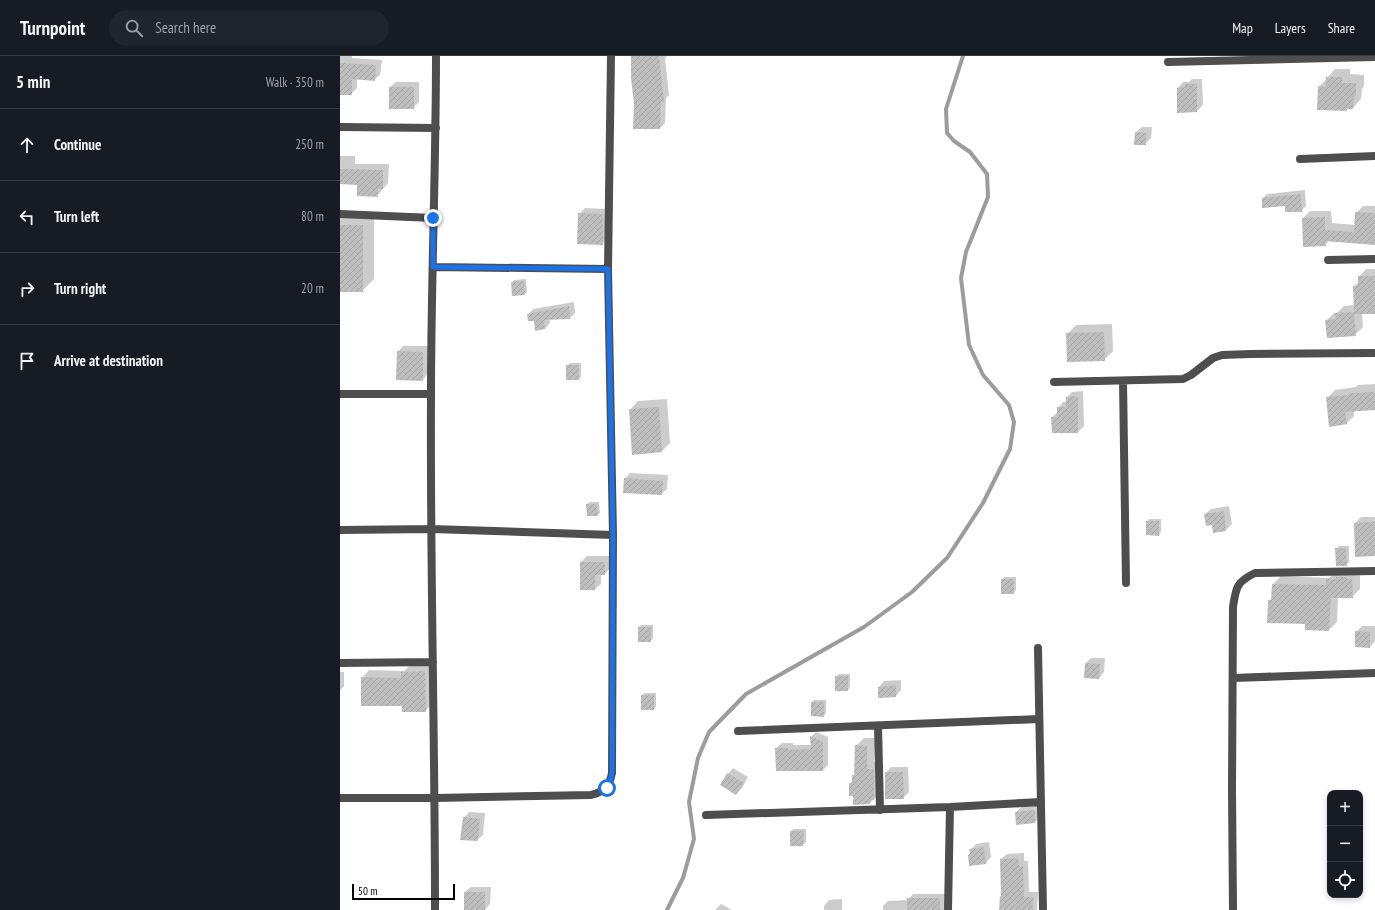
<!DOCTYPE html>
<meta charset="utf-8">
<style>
:root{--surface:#171b24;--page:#20242c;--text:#f1f3f6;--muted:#9ea1a6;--line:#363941}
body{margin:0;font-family:"PT Sans Narrow",sans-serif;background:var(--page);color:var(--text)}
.controls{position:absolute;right:12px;bottom:12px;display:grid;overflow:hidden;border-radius:8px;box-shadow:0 2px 6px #0003}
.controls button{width:36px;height:36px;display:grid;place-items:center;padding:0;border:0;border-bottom:1px solid var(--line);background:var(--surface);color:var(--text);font:20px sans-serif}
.scale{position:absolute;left:12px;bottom:10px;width:103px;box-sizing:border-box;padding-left:4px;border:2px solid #000;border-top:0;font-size:11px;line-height:14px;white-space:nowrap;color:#000;-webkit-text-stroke:3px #fff;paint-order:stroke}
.stop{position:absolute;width:12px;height:12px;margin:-9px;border:3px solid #1a73e8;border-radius:50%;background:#fff}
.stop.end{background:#1a73e8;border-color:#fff;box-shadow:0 1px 4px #0008}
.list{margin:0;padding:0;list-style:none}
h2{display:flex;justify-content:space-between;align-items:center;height:52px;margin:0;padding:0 16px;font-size:17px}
h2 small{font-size:13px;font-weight:400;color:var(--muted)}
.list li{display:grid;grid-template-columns:26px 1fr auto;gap:12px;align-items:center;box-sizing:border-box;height:72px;padding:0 16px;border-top:1px solid var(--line)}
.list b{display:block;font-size:15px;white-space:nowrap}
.list em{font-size:13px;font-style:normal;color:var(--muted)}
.icon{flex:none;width:22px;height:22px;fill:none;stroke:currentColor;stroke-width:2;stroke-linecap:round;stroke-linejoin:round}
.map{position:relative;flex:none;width:1035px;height:854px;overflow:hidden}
header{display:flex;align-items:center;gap:24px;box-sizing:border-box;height:56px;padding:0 20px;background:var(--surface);border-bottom:1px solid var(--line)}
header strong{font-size:19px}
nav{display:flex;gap:22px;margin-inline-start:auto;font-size:14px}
.search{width:280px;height:36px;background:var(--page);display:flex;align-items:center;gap:10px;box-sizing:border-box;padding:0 14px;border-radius:22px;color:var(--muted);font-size:15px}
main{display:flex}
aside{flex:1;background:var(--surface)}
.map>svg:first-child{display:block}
.shadow{fill:#0003}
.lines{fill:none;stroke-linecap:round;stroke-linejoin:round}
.stream{stroke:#9c9c9c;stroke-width:4}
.building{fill:url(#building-hatch)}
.street{stroke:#4e4e4e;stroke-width:8}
.route{stroke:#1a73e8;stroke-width:5}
</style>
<header>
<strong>Turnpoint</strong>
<div class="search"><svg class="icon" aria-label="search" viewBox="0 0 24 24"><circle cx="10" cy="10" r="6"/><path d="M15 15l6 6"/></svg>Search here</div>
<nav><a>Map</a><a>Layers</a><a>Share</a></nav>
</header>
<main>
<aside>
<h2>5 min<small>Walk · 350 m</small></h2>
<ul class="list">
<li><svg class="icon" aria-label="ahead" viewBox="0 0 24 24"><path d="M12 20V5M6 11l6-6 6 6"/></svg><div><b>Continue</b></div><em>250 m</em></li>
<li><svg class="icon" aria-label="left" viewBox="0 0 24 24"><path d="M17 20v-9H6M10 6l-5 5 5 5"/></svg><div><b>Turn left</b></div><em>80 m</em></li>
<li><svg class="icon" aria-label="right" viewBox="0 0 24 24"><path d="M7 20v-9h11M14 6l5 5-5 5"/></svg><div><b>Turn right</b></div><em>20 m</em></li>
<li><svg class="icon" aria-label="arrive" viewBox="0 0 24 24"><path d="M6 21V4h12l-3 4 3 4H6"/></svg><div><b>Arrive at destination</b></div></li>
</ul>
</aside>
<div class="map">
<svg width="1035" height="854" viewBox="0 0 1035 854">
<defs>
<pattern id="building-hatch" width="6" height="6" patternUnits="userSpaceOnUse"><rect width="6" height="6" fill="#bebebe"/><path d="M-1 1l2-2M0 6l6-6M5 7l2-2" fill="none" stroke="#a2a2a2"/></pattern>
</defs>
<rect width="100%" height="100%" fill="#fff"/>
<path class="shadow" d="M 0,0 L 12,0 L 12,2 L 42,4 L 40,19 L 34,24 L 17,23 L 17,32 L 11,38 L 0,38 Z
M 292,0 L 327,0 L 325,2 L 329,39 L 326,42 L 325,67 L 320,72 L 294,72 L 295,47 Z
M 995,13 L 1010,13 L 1010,18 L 1024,19 L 1024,30 L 1022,33 L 1021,43 L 1013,52 L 1009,52 L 1006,54 L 979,31 Z
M 852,23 L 862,23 L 863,49 L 857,55 L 838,55 L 838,32 L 843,26 L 849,26 Z
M 56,26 L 79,26 L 79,46 L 73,52 L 50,31 Z
M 802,71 L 812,71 L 811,82 L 805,88 L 796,76 Z
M 0,100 L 15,100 L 15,108 L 49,108 L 48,127 L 37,140 L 18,128 L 0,127 Z
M 965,134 L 966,150 L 961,155 L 923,142 L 927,138 Z
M 1023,150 L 1035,150 L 1035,188 L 989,185 L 985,189 L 963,162 L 970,155 L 991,155 L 992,167 L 1016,169 L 1016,157 Z
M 245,152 L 268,153 L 268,182 L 262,188 L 239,158 Z
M 34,157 L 34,223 L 22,235 L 0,235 L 0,158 Z
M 1026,213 L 1035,213 L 1035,257 L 1022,257 L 1023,271 L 1015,279 L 987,264 L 994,257 L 997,257 L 1004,250 L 1015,249 L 1014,230 L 1019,226 L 1019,221 Z
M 186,223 L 187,236 L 185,238 L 172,227 L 174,224 Z
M 234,246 L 235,257 L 230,262 L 209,263 L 210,267 L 205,273 L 188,259 L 193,253 Z
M 772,268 L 773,295 L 764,304 L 727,278 L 736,269 Z
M 63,290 L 89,290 L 88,318 L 82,324 L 58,296 Z
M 230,307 L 241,307 L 241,321 L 239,323 L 227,310 Z
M 1035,328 L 1035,353 L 1014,354 L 1014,360 L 1006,368 L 987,342 L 995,334 L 1016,331 L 1018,329 Z
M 743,335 L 744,370 L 738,376 L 713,376 L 712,361 L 718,356 L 718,352 L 723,346 L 727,346 L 727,341 L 732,336 Z
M 327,343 L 330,387 L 322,395 L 290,354 L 298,345 Z
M 290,417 L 328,419 L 327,433 L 321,438 L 285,423 Z
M 250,446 L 259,446 L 260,457 L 257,459 L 247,448 Z
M 889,450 L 892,468 L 886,474 L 874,475 L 873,468 L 865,458 L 871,453 Z
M 1021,461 L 1035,461 L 1035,499 L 1015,467 Z
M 809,463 L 821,463 L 821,476 L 819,479 L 807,465 Z
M 999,490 L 1009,490 L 1009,506 L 1006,509 L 996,493 Z
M 247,500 L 270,500 L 270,512 L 265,518 L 261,518 L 261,528 L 255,533 L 241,506 Z
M 1020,515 L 1020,533 L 1012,541 L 998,541 L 997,566 L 989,574 L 966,568 L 929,545 L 933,541 L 933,528 L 941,520 L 989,522 L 995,516 Z
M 664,521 L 676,521 L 676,534 L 673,537 L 662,524 Z
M 301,569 L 313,569 L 313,582 L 310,585 L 299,571 Z
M 1022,570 L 1035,570 L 1035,585 L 1030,591 L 1016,576 Z
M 751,602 L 765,602 L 764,616 L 759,622 L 746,607 Z
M 70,609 L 92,609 L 93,647 L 85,655 L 63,649 L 22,622 L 29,614 L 64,615 Z
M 0,616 L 4,616 L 4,631 L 0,634 Z
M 499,618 L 510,618 L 510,631 L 508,634 L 496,621 Z
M 561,624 L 561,634 L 556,640 L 539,641 L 539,631 L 544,625 Z
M 305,637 L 316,637 L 316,650 L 314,653 L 302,639 Z
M 474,644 L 486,644 L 486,657 L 484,660 L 472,646 Z
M 476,676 L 488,681 L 488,709 L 483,714 L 436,692 L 442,687 L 453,687 L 453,689 L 472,689 L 471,681 Z
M 524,682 L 535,682 L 534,706 L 541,705 L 542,735 L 530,747 L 514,739 L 510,727 L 513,724 L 513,720 L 515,718 L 516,690 Z
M 551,711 L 568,711 L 569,736 L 563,742 L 546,717 Z
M 393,712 L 408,721 L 402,732 L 396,738 L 388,718 Z
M 700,749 L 701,760 L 695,766 L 677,767 L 676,756 L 682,751 Z
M 129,756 L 145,757 L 143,779 L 137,784 L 124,762 Z
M 454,773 L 466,773 L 466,786 L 463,789 L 451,775 Z
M 649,786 L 651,801 L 646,807 L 629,799 L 631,797 L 631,794 L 636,788 Z
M 684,797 L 684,805 L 688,805 L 689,836 L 698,836 L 697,854 L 660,854 L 662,839 L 661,803 L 667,798 Z
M 131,831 L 151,831 L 150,848 L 145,854 L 125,836 Z
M 573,838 L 605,838 L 605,854 L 543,854 L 543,850 L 548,845 L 568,844 Z
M 502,843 L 502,854 L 484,854 L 484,850 L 489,844 Z
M 381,848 L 392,854 L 375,854 Z"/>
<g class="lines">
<path class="stream" d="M 327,854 L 343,822 L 354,783 L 349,746 L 358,702 L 369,676 L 406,638 L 524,571 L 572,536 L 607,502 L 643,447 L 670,393 L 674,366 L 669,349 L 643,319 L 629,289 L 621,222 L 626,196 L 648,141 L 647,118 L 630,96 L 614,85 L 607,77 L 606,53 L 623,0"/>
</g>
<path class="building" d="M 291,0 L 319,0 L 324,46 L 321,46 L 320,73 L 293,73 L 294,47 L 291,22 Z
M 0,7 L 36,9 L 35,25 L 12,23 L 12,39 L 0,39 Z
M 986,21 L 1002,21 L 1002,27 L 1016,27 L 1016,40 L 1014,40 L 1013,53 L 1007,53 L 1007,55 L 977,54 L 978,30 L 986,31 Z
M 845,28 L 857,28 L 857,56 L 837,57 L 837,32 L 845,31 Z
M 49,31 L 74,31 L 74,53 L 49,53 Z
M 795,76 L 806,77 L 806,89 L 794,89 Z
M 0,113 L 43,114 L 43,133 L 38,133 L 38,141 L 17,140 L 17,129 L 0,128 Z
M 961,138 L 962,156 L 945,156 L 945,150 L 922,152 L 922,142 Z
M 1015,156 L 1035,157 L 1035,189 L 985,185 L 986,190 L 963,191 L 962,162 L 985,161 L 985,174 L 1014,176 Z
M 238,157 L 263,158 L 263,189 L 237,188 Z
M 0,169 L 23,169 L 23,236 L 0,236 Z
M 1018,220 L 1035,220 L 1035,258 L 1014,258 L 1016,280 L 987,282 L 985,264 L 996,263 L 995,257 L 1014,256 L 1013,230 L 1018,230 Z
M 184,225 L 185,239 L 172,240 L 171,226 Z
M 229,250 L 230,263 L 204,264 L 205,273 L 195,275 L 194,265 L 188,265 L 187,258 Z
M 764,276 L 765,305 L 727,306 L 726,277 Z
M 57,295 L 83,296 L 83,325 L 56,324 Z
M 226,309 L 239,309 L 239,324 L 226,324 Z
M 1035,336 L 1035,354 L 1005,356 L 1007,368 L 989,371 L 986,341 L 1009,339 L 1009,337 Z
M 738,340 L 738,377 L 712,377 L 711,361 L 717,361 L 717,351 L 726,351 L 726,341 Z
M 319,351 L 322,396 L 292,399 L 289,353 Z
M 284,422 L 323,425 L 322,439 L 283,437 Z
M 246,448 L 257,448 L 258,460 L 247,460 Z
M 884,455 L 886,475 L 873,477 L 872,469 L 866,470 L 864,458 Z
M 806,465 L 819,465 L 819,480 L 806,479 Z
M 1035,466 L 1035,500 L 1015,501 L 1014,467 Z
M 995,492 L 1006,492 L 1007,510 L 996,510 Z
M 240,506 L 265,506 L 265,519 L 255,519 L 255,534 L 240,534 Z
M 996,521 L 1007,521 L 1007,523 L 1012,522 L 1013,542 L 991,542 L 989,575 L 965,574 L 965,568 L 927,567 L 928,544 L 931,544 L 932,528 L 986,529 L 986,523 L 996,523 Z
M 661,523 L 674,523 L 674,538 L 661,538 Z
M 298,571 L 311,571 L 311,586 L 298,586 Z
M 1015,575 L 1030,576 L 1030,592 L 1015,591 Z
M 745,607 L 760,608 L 759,623 L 744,622 Z
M 85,615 L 86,656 L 62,656 L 62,650 L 21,650 L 21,621 L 61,622 L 61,616 Z
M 495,620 L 508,620 L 508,635 L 495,635 Z
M 556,629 L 556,641 L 538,642 L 538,631 Z
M 301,639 L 314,639 L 314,654 L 301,654 Z
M 471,646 L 484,646 L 484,661 L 471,660 Z
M 470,680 L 483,686 L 483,715 L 436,715 L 435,692 L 448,692 L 448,694 L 471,693 Z
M 515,689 L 527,690 L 527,713 L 534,713 L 534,744 L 530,744 L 530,748 L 513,749 L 513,740 L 509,740 L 509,727 L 512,727 L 512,719 L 514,719 Z
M 545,716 L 563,716 L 564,743 L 545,743 Z
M 387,717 L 404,727 L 396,739 L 380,729 Z
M 695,754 L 695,767 L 676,769 L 675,756 Z
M 123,761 L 140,763 L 138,785 L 120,784 Z
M 450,775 L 464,775 L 463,790 L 450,790 Z
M 644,791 L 646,808 L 629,810 L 628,799 L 630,798 L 629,793 Z
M 678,802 L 679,810 L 683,810 L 684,841 L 693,841 L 693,854 L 659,854 L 660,840 L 661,840 L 660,803 Z
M 124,836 L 145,836 L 145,854 L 124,854 Z
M 567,842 L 600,842 L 600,854 L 567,854 Z"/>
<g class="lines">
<path class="street" d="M 828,6 L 1035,1
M 0,71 L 96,72
M 960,103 L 1035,100
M 0,158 L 93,162
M 988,204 L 1035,203
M 93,211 L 268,213
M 783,325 L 786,527
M 714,326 L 843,323 L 851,319 L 873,302 L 882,299 L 911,298 L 1035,297
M 0,338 L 91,338
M 0,474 L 92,473 L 273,479
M 698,592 L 703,854
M 0,607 L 93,606
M 893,622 L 1035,617
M 538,670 L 540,754
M 398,675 L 699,663
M 0,742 L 95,742 L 251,739 C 265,735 269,732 272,717 L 273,479 L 268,213 L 271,0
M 366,759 L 610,751 L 701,746
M 95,854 C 95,682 90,511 91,339 C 91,226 96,113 96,0
M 608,854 L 610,751
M 893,854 L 892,733 L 893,551 C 896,532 896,526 915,517 L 1035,515"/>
</g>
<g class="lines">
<path class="route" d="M 93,162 L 93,211 L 268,213 L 273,479 L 272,717 L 270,726 L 267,732"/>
</g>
</svg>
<div class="controls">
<button>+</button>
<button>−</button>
<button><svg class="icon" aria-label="locate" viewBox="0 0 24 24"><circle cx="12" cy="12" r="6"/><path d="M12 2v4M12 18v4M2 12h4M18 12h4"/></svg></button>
</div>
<div class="scale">50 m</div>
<div class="stop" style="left:267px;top:732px"></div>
<div class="stop end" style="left:93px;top:162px"></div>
</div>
</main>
